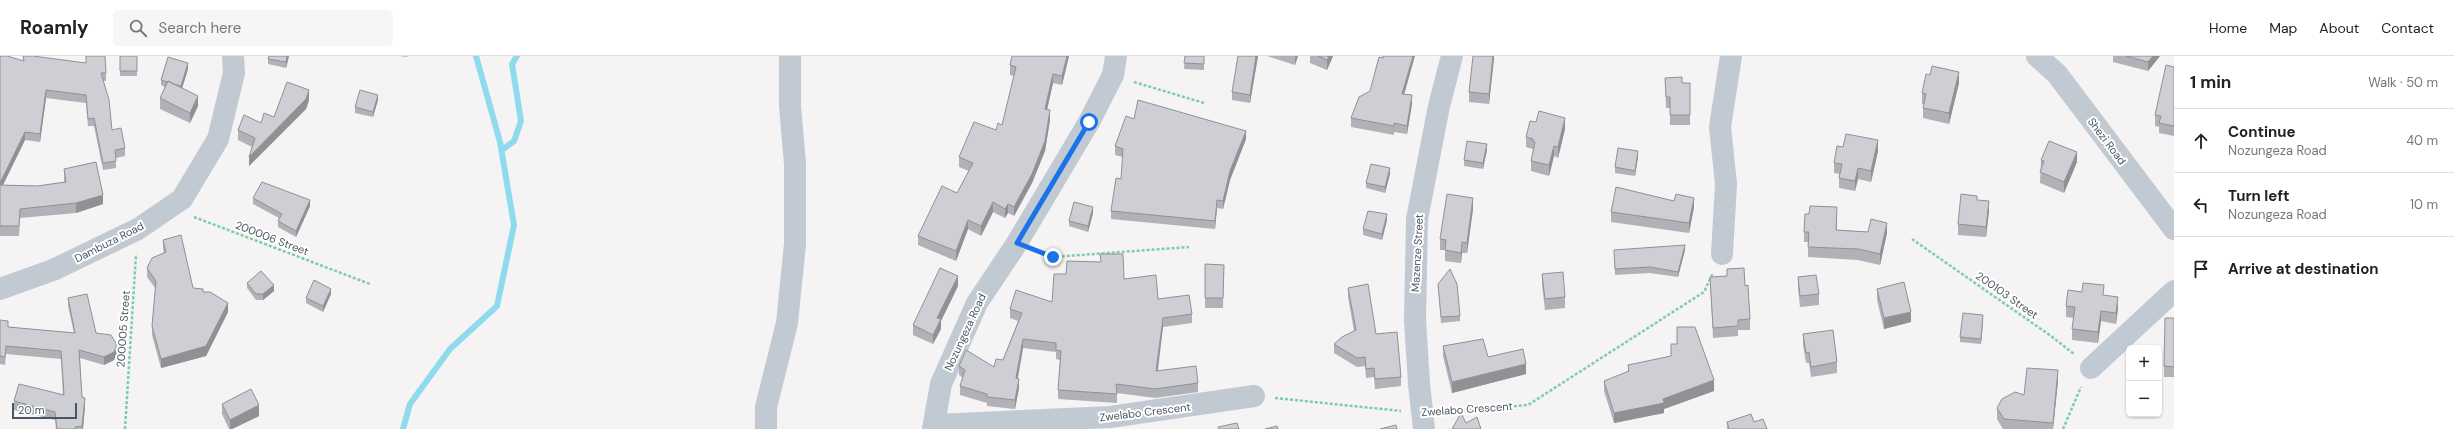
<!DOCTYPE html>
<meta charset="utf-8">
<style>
:root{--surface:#fff;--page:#f6f6f6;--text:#222;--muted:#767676;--line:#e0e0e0}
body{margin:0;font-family:"DM Sans",sans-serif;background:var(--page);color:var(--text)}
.controls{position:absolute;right:12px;bottom:12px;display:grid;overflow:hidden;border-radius:6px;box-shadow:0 1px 3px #0004}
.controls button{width:36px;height:36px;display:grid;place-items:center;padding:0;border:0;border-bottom:1px solid var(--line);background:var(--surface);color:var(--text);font:20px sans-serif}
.scale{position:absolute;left:12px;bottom:10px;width:65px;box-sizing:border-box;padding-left:4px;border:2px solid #4a5661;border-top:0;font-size:11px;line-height:14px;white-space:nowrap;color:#4a5661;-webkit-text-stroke:3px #fff;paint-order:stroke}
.stop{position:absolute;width:12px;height:12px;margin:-9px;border:3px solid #1a73e8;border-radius:50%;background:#fff}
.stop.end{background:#1a73e8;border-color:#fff;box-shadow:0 1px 4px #0008}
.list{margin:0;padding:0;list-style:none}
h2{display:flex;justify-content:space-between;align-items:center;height:52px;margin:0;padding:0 16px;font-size:17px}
h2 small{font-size:13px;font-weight:400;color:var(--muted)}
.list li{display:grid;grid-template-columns:26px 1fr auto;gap:12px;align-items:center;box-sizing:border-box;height:64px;padding:0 16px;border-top:1px solid var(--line)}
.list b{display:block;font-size:15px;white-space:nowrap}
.list p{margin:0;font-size:13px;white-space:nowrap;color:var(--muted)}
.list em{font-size:13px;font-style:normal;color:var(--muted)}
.icon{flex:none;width:22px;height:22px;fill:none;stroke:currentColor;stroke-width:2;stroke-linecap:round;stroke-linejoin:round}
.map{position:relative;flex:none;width:2174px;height:373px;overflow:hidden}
header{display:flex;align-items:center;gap:24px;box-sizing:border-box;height:56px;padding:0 20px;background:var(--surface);border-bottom:1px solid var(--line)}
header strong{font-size:19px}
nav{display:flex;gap:22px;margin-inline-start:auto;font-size:14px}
.search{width:280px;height:36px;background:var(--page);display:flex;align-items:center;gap:10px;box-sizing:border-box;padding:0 14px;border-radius:6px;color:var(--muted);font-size:15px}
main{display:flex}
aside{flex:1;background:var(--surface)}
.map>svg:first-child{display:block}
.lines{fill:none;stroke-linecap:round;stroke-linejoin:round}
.stream{stroke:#90daee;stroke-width:6}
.path{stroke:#7ad0a6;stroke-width:2.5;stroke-dasharray:3 2;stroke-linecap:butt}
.street{stroke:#c1cad2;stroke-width:22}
.wall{fill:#b0b2b7}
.shaded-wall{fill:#909195}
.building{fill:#cdcfd5;stroke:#909195}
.route{stroke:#1a73e8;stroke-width:5}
.labels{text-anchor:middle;stroke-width:4;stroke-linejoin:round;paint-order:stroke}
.street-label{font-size:11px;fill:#4a5661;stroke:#fff}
</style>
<header>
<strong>Roamly</strong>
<div class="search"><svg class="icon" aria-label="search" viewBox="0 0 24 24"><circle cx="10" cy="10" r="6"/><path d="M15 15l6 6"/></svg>Search here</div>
<nav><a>Home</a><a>Map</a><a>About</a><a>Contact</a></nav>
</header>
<main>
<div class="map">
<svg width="2174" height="373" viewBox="0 0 2174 373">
<rect width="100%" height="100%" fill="#f5f3f3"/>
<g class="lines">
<path class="stream" d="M 502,94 L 514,85 L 521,65 L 512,8 L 517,0
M 403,373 L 410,348 L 450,293 L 497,250 L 514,169 L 500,86 L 476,0"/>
<path class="path" d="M 1134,26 L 1204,47
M 194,161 L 370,228
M 1912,183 L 2051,280 L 2074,298
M 1038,195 L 1053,201 L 1189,191
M 1275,342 L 1401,355
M 1444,356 L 1528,349 L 1704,236 L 1713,217
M 125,373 L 136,198
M 2063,373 L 2081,331"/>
<path class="street" d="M 2037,0 L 2057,18 L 2174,173
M 1722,198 L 1726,128 L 1720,71 L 1731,0
M 0,233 L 53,214 L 138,173 L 182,143 L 218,83 L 234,17 L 233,0
M 2091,312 L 2174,235
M 934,369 L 1110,361 L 1254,340
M 766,373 L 766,351 L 787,267 L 795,188 L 795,108 L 790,50 L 790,0
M 933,373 L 941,328 L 977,247 L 1017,187 L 1089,66 L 1113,19 L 1116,0
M 1424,373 L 1419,328 L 1415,264 L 1417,163 L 1439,50 L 1452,0"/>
</g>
<path class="wall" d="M 0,0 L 23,5 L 23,0 L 86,7 L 86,0 L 106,17 L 106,25 L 103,25 L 112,74 L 125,92 L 125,100 L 116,102 L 116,112 L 103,114 L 94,70 L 88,70 L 86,47 L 46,42 L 40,86 L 25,84 L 3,129 L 37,130 L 64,126 L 64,113 L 103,148 L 76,157 L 20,162 L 19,180 L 0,180 Z
M 120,0 L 137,0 L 137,20 L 120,20 Z
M 289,0 L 286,12 L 268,8 L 268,3 Z
M 399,0 L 408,0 L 407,1 Z
M 1069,0 L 1062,29 L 1053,27 L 1047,53 L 1050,64 L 1045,95 L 1032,127 L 1014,160 L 1008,157 L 1005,162 L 993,156 L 981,180 L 968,173 L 956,205 L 918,189 L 918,180 L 957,137 L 969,115 L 959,111 L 959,101 L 1002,69 L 1014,20 L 1010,19 L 1010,9 Z
M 1185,0 L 1204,0 L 1204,14 L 1184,13 Z
M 1238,0 L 1258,0 L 1250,47 L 1232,44 L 1232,36 Z
M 1267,0 L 1298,0 L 1295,9 Z
M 1310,0 L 1333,0 L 1327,14 L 1310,7 Z
M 1494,0 L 1489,48 L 1469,46 L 1469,36 Z
M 2113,0 L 2160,0 L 2148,15 L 2113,6 Z
M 1383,2 L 1404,38 L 1412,48 L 1407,78 L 1394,76 L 1394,79 L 1351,71 L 1351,62 L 1370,35 Z
M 2174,11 L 2174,80 L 2159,77 L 2159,71 L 2155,70 L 2155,59 Z
M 188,13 L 182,32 L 198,50 L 190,67 L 160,53 L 160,42 L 165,31 L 161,29 L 161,24 Z
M 1665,22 L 1682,27 L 1690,27 L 1690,69 L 1670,69 L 1670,52 L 1666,52 Z
M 1959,27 L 1949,68 L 1923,62 L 1923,52 L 1924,48 L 1922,48 L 1922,37 Z
M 309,44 L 306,53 L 249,110 L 252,91 L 238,84 L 238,74 L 261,67 Z
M 378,44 L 373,61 L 355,57 L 355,51 Z
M 1134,63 L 1246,83 L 1230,124 L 1223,153 L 1217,152 L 1215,173 L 1111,163 L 1111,155 L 1121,123 L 1123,101 L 1115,99 L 1115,90 Z
M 1565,73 L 1558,102 L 1554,100 L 1549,120 L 1531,115 L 1531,105 L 1533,96 L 1533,93 L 1526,91 L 1526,81 Z
M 1843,91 L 1878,95 L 1871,126 L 1858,123 L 1855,135 L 1839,132 L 1839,122 L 1840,118 L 1834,117 L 1834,107 Z
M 1487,94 L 1483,113 L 1464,110 L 1464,104 Z
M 1638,101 L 1635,120 L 1615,117 L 1615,111 Z
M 2041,104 L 2077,106 L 2064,137 L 2040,127 Z
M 1390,118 L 1385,137 L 1366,132 L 1366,127 Z
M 253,142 L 310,150 L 296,181 L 278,171 L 278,165 L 279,162 L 253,148 Z
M 1977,144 L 1989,155 L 1986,181 L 1958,179 L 1958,168 Z
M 1694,151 L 1689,177 L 1611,166 L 1611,156 Z
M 1473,153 L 1467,197 L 1462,197 L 1461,207 L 1445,205 L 1445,194 L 1440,194 L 1440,183 Z
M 1093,157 L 1088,176 L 1069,170 L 1069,165 Z
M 1837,162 L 1837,174 L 1887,177 L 1880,209 L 1858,204 L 1808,201 L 1808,186 L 1804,186 L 1804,176 Z
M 1387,164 L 1382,184 L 1363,179 L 1363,173 Z
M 163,184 L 193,232 L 203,236 L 228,256 L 206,300 L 161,312 L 152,279 L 152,270 L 156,233 L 147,221 L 147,212 L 164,197 L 163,193 Z
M 1685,194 L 1678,221 L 1650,217 L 1615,219 L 1614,199 Z
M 1205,208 L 1224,209 L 1223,252 L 1205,252 Z
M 1542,218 L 1565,241 L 1565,252 L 1545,254 L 1542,229 Z
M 1710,221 L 1745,230 L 1750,263 L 1750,274 L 1738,274 L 1738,280 L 1713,282 Z
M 1798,221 L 1819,238 L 1819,249 L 1800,251 L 1798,232 Z
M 1124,223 L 1158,243 L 1192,258 L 1192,267 L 1163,271 L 1158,315 L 1198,327 L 1198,336 L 1155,342 L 1117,337 L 1117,347 L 1058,343 L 1058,334 L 1060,304 L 1056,303 L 1056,296 L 1023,292 L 1018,322 L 1019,332 L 1015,353 L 987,350 L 987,347 L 960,339 L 960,330 L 963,322 L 959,319 L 959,310 L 994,311 L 1003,304 L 1018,265 L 1010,262 L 1010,253 L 1052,246 Z
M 247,227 L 274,235 L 263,244 L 256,244 L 247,232 Z
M 1438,228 L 1460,260 L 1460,265 L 1441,267 Z
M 958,230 L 941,265 L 941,273 L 933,288 L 913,279 L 913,269 Z
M 1348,232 L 1401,321 L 1401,330 L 1375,333 L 1374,321 L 1366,322 L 1365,310 L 1357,311 L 1334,297 L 1334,288 L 1354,275 L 1348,241 Z
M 1877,233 L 1911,266 L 1884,273 L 1877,244 Z
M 331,238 L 323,256 L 306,247 L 306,242 Z
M 2104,239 L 2118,252 L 2116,268 L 2101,265 L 2098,287 L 2072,284 L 2072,273 L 2074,262 L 2066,261 L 2066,250 Z
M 68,242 L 96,277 L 117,297 L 114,304 L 104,309 L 80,302 L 82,341 L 85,350 L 83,373 L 56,373 L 55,364 L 14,354 L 14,345 L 63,339 L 61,303 L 6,298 L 5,309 L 0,308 L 0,264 L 8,271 L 74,277 L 68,250 Z
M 2174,262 L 2174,321 L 2164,321 L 2164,310 Z
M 1983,265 L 1981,288 L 1960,286 L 1960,281 Z
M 1677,271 L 1714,335 L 1664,353 L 1664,357 L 1614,367 L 1604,335 L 1604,325 L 1628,316 L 1628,309 L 1671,300 L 1677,288 Z
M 1803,278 L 1837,306 L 1837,317 L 1811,321 L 1809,307 L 1806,307 L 1803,289 Z
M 1443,290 L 1488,301 L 1526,318 L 1452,337 L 1443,300 Z
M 2058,325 L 2053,373 L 2003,373 L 1997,363 L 1997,352 Z
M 222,348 L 259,360 L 232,373 L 229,373 L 222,358 Z
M 1727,366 L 1754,366 L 1767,373 L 1727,373 Z"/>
<path class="shaded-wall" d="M 287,0 L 289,0 L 286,12 L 286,6 Z
M 1067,0 L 1069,0 L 1062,29 L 1062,20 Z
M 1256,0 L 1258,0 L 1250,47 L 1250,39 Z
M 1296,0 L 1298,0 L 1295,9 L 1295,1 Z
M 1329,0 L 1333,0 L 1327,14 L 1327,4 Z
M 1413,0 L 1415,0 L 1402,46 L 1402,38 Z
M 1493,0 L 1494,0 L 1494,3 L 1489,48 L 1489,38 Z
M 2153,0 L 2160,0 L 2148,15 L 2148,6 Z
M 188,7 L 188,13 L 181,36 L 181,30 Z
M 1959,16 L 1959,27 L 1949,68 L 1949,57 Z
M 1053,18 L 1053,27 L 1045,63 L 1045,53 Z
M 46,34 L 46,42 L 40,86 L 40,78 Z
M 309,34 L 309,44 L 306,53 L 249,110 L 249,101 Z
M 378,39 L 378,44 L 373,61 L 373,56 Z
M 1412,39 L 1412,48 L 1407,78 L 1407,70 Z
M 198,40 L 198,50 L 190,67 L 190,57 Z
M 1050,54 L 1050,64 L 1045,95 L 1032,127 L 1014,160 L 1014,151 Z
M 1565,62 L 1565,73 L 1558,102 L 1558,91 Z
M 1246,75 L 1246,83 L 1230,124 L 1223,153 L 1223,145 L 1230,115 Z
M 25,76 L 25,84 L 0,135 L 0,127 Z
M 1878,84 L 1878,95 L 1871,126 L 1871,115 Z
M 1487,88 L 1487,94 L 1483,113 L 1483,107 Z
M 1554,90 L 1554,100 L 1549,120 L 1549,109 Z
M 1638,95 L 1638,101 L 1635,120 L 1635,115 Z
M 2077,96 L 2077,106 L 2064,137 L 2064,126 Z
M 1390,112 L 1390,118 L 1385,137 L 1385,131 Z
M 1858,112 L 1858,123 L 1855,135 L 1855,125 Z
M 103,139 L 103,148 L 76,157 L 76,147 Z
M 1473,142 L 1473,153 L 1467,197 L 1467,187 Z
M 1694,142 L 1694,151 L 1689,177 L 1689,167 Z
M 310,144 L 310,150 L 296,181 L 296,175 Z
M 1217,144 L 1217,152 L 1215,173 L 1215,165 Z
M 1989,145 L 1989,155 L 1986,181 L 1986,171 Z
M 993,146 L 993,156 L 981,180 L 981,170 Z
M 1008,148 L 1008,157 L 1005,162 L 1005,153 Z
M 1093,151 L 1093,157 L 1088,176 L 1088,170 Z
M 1387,158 L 1387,164 L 1382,184 L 1382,178 Z
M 968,164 L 968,173 L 956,205 L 956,195 Z
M 1887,167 L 1887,177 L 1880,209 L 1880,198 Z
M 1462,186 L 1462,197 L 1461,207 L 1461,197 Z
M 1685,189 L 1685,194 L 1678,221 L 1678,216 Z
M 958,220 L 958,230 L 941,265 L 941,273 L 933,288 L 933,279 L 937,262 Z
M 274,229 L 274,235 L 263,244 L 263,238 Z
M 331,233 L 331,238 L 323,256 L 323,250 Z
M 2118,241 L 2118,252 L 2116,268 L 2116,257 Z
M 228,247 L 228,256 L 206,300 L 161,312 L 161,303 Z
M 2101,255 L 2101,265 L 2098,287 L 2098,276 Z
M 1911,256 L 1911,266 L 1884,273 L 1884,262 Z
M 1983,259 L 1983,265 L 1981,288 L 1981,283 Z
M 1163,262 L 1163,271 L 1156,324 L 1156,315 Z
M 1023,283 L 1023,292 L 1016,331 L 1016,322 Z
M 117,289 L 117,297 L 114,304 L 104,309 L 104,301 Z
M 1526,308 L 1526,318 L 1452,337 L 1452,326 Z
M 2058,314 L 2058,325 L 2053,373 L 2053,367 Z
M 1019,323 L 1019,332 L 1015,353 L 1015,344 Z
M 1714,324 L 1714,335 L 1664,353 L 1664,357 L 1614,367 L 1614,357 L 1663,343 Z
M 85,342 L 85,350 L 83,373 L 82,373 Z
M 259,349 L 259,360 L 232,373 L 230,373 L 230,364 Z"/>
<path class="building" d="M 0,0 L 7,0 L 24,5 L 23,0 L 33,0 L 86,7 L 86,0 L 105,0 L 106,17 L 101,17 L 109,44 L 112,74 L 121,72 L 125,92 L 115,94 L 116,105 L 103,107 L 94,62 L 88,63 L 86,39 L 46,34 L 40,78 L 25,76 L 0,127 Z
M 120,0 L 137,0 L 137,15 L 120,15 Z
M 269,0 L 287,0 L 286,6 L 268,3 Z
M 1012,0 L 1067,0 L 1062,20 L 1053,18 L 1045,53 L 1050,54 L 1045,85 L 1032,118 L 1014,151 L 1008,148 L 1005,153 L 993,146 L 981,170 L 968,164 L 956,195 L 918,180 L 942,130 L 957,137 L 973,107 L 959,101 L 974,66 L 996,74 L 998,67 L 1002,69 L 1016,11 L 1010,9 Z
M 1185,0 L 1204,0 L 1204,8 L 1184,7 Z
M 1238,0 L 1256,0 L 1250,39 L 1232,36 Z
M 1318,0 L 1329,0 L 1327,4 Z
M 1383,0 L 1413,0 L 1402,38 L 1412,39 L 1407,70 L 1394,67 L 1394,70 L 1351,62 L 1359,41 L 1370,35 L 1379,1 L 1383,2 Z
M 1473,0 L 1493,0 L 1489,38 L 1469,36 Z
M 2126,0 L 2153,0 L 2148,6 Z
M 168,1 L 188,7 L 181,30 L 173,28 L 168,25 L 167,26 L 161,24 Z
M 2166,9 L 2174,11 L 2174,70 L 2159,67 L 2161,60 L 2155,59 Z
M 1932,10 L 1959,16 L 1949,57 L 1923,52 L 1926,38 L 1922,37 L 1926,18 L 1930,19 Z
M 1682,21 L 1682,27 L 1690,27 L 1690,59 L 1670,59 L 1670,41 L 1666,41 L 1665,22 Z
M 168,25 L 198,40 L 190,57 L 160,42 Z
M 287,26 L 309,34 L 306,43 L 249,101 L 255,82 L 238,74 L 244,59 L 261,67 L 264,57 L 274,61 Z
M 360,34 L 378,39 L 373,56 L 355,51 Z
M 1138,44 L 1246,75 L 1230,115 L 1223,145 L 1217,144 L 1215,165 L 1111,155 L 1116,122 L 1121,123 L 1123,93 L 1115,90 L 1126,60 L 1134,63 Z
M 1539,55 L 1565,62 L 1558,91 L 1554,90 L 1549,109 L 1531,105 L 1535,86 L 1533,85 L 1533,83 L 1526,81 L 1530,65 L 1536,66 Z
M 1846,78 L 1878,84 L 1871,115 L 1858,112 L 1855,125 L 1839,122 L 1842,108 L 1834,107 L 1837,90 L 1843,91 Z
M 1467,85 L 1487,88 L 1483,107 L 1464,104 Z
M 2049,85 L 2077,96 L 2064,126 L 2040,116 L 2044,105 L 2041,104 Z
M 1618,92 L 1638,95 L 1635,115 L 1615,111 Z
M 96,106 L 103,139 L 76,147 L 20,153 L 19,170 L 0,170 L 0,129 L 37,130 L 66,126 L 64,113 Z
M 1371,108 L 1390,112 L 1385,131 L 1366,127 Z
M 262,126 L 310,144 L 296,175 L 278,165 L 282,158 L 253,142 Z
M 1616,131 L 1674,145 L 1676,138 L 1694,142 L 1689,167 L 1611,156 Z
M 1447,138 L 1473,142 L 1467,187 L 1462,186 L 1461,197 L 1445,194 L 1446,184 L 1440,183 Z
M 1961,138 L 1977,140 L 1977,144 L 1989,145 L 1986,171 L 1958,168 Z
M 1074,146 L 1093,151 L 1088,170 L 1069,165 Z
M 1810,150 L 1837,151 L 1836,174 L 1868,176 L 1871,163 L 1887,167 L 1880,198 L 1858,193 L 1808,191 L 1809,176 L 1804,176 L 1805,158 L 1809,158 Z
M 1368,155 L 1387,158 L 1382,178 L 1363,173 Z
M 181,179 L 193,232 L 203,233 L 203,236 L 210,236 L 228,247 L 206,290 L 161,303 L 152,270 L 156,225 L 147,212 L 152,202 L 166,196 L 163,184 Z
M 1685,189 L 1678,216 L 1650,211 L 1615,213 L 1614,194 Z
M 1100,198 L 1123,198 L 1124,223 L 1156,219 L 1158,243 L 1189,239 L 1192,258 L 1163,262 L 1156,315 L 1196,310 L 1198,327 L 1155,333 L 1116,328 L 1117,338 L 1058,334 L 1061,295 L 1056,294 L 1056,287 L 1023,283 L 1016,322 L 1019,323 L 1015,344 L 987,341 L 987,338 L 960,330 L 965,314 L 959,310 L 966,294 L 994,311 L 996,303 L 1003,304 L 1022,257 L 1010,253 L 1016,234 L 1052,246 L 1054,218 L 1066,218 L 1067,205 L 1101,206 Z
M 1205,208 L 1224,209 L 1223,242 L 1205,242 Z
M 940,212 L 958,220 L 937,262 L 941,263 L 933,279 L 913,269 Z
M 1744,212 L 1745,230 L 1748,229 L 1750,263 L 1738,264 L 1738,270 L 1713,272 L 1710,221 L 1727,220 L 1727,213 Z
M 1450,213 L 1457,228 L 1460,260 L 1441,261 L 1438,228 Z
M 261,215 L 274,229 L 263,238 L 256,238 L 247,227 Z
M 1563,216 L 1565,241 L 1545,243 L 1542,218 Z
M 1816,219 L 1819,238 L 1800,240 L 1798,221 Z
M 314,224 L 331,233 L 323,250 L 306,242 Z
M 1904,226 L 1911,256 L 1884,262 L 1877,233 Z
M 2083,227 L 2104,229 L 2103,239 L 2118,241 L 2116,257 L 2101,255 L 2098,276 L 2072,273 L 2075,251 L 2066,250 L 2068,234 L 2082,236 Z
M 1368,228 L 1376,278 L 1397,276 L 1401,321 L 1375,323 L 1374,312 L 1366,313 L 1365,301 L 1357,302 L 1334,288 L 1342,281 L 1356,274 L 1348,232 Z
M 87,238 L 96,277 L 111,279 L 117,289 L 114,296 L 104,301 L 79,294 L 82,341 L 85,342 L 82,370 L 75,371 L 75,373 L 57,373 L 55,356 L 14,345 L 19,328 L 64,339 L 61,295 L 6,290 L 5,301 L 0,300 L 0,264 L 8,265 L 8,271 L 75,277 L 68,242 Z
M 1963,257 L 1983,259 L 1981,283 L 1960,281 Z
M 2165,262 L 2174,262 L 2174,311 L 2164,310 Z
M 1677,271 L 1695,271 L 1714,324 L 1663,343 L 1664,347 L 1614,357 L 1604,325 L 1629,315 L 1628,309 L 1671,300 L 1671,288 L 1677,288 Z
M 1833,274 L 1837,306 L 1811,311 L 1809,296 L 1806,297 L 1803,278 Z
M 1483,283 L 1488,301 L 1523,293 L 1526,308 L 1452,326 L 1443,290 Z
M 2027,312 L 2058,314 L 2053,367 L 2004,363 L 1997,352 L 2002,343 L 2015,336 L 2024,339 Z
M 251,333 L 259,349 L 230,364 L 222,348 Z
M 1461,357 L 1466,367 L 1477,361 L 1481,373 L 1452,373 Z
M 1751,358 L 1754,366 L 1763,363 L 1767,373 L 1729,373 L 1727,366 Z
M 1237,367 L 1239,373 L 1219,373 L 1218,371 Z
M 1396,369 L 1397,373 L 1380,373 Z
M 1277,370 L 1278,373 L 1265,373 Z"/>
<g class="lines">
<path class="route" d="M 1053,201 L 1017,187 L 1089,66"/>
</g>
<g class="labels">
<g class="street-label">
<text transform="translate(2107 85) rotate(53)" y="4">Shezi Road</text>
<text transform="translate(272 182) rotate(21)" y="4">200006 Street</text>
<text transform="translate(109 186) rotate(-27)" y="4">Dambuza Road</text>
<text transform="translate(1417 197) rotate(-87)" y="4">Mazenze Street</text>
<text transform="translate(2007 239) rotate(35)" y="4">200103 Street</text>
<text transform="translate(123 273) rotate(-86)" y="4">200005 Street</text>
<text transform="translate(965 276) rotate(-65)" y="4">Nozungeza Road</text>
<text transform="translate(1467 353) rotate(-4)" y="4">Zwelabo Crescent</text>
<text transform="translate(1145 356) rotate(-7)" y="4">Zwelabo Crescent</text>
</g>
</g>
</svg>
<div class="controls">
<button>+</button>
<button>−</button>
</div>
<div class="scale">20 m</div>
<div class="stop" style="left:1089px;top:66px"></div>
<div class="stop end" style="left:1053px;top:201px"></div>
</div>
<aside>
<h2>1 min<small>Walk · 50 m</small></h2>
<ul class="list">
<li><svg class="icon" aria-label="ahead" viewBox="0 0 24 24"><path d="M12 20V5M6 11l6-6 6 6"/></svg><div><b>Continue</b><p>Nozungeza Road</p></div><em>40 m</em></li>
<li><svg class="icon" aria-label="left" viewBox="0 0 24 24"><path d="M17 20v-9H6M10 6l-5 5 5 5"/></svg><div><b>Turn left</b><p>Nozungeza Road</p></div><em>10 m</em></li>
<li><svg class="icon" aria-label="arrive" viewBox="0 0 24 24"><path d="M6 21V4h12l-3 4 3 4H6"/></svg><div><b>Arrive at destination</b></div></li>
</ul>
</aside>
</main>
